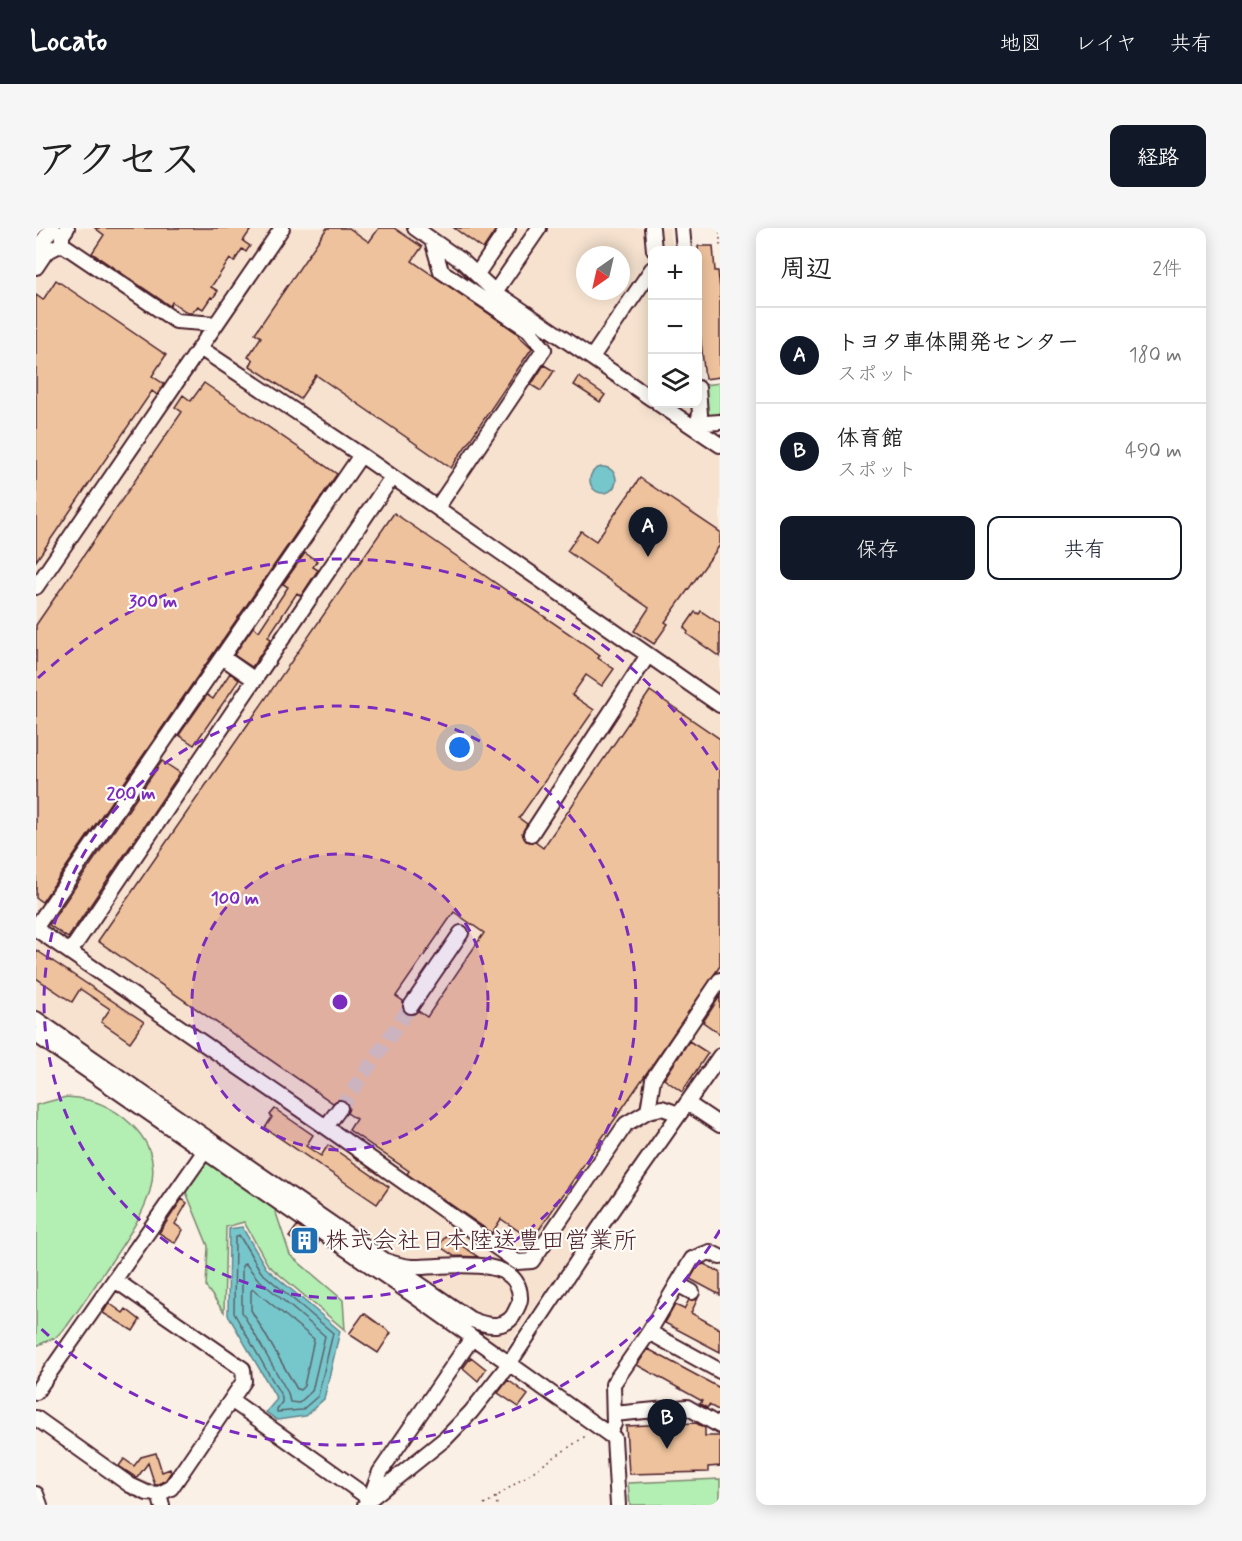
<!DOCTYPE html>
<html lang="ja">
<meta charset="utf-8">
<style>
:root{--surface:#fff;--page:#f6f6f6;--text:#222;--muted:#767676;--line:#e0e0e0;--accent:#111827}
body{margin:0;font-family:Mynerve,"Klee One",sans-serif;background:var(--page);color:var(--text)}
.controls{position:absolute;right:18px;top:18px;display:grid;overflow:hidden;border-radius:12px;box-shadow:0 3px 15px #0003}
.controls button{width:54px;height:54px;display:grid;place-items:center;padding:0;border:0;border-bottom:2px solid var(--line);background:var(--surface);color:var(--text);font:30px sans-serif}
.compass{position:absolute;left:540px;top:18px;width:54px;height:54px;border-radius:50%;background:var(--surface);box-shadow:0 3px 15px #0003;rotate:214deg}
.you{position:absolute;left:424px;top:520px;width:21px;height:21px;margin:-15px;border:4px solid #fff;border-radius:50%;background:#1a73e8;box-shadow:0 0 0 9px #1a73e833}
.badge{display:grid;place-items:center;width:39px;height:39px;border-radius:50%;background:var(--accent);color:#fff;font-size:20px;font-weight:700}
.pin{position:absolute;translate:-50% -50px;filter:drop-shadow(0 2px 3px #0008)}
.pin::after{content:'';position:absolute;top:32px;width:21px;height:18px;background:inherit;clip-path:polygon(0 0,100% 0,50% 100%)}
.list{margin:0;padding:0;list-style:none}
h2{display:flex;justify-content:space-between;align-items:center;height:78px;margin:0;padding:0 24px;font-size:26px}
h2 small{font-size:20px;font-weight:400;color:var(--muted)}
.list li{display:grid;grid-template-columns:39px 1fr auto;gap:18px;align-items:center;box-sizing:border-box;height:96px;padding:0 24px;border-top:2px solid var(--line)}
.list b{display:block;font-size:22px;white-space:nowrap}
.list p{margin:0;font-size:20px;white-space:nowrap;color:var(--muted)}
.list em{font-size:20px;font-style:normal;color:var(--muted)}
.actions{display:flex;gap:12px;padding:18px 24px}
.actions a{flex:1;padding:14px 0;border:2px solid var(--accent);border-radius:12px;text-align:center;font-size:21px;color:var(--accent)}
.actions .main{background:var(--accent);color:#fff}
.icon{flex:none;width:33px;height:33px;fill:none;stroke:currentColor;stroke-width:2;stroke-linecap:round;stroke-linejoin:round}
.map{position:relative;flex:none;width:684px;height:1277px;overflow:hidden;border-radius:12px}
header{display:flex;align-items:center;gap:36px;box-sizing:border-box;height:84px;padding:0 30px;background:var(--accent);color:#fff}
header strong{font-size:28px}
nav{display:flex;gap:33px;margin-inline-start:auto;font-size:21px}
.intro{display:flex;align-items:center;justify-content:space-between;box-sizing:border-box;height:144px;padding:0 36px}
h1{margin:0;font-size:42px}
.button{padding:15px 27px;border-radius:12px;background:var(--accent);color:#fff;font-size:21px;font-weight:700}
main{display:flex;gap:36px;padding:0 36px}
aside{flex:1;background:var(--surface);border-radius:12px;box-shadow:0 3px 15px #0003}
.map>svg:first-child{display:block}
.built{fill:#f6e2cf;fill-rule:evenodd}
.green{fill:#b3eeb3;stroke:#7e866f;stroke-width:1.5}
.water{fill:#76c7cc;stroke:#64848c;stroke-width:1.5}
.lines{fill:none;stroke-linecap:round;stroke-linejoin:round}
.shore{stroke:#5c626b;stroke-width:1.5}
.building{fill:#eec29d;stroke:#4a1f2b;stroke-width:1.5;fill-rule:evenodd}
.minor-tunnel{stroke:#d7c6c0;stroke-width:14;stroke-dasharray:14 7;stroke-linecap:butt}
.minor-casing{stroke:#4a1f2b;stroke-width:18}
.path{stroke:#4a1f2b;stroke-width:1.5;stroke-dasharray:1.5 4.5;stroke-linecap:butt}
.minor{stroke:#fdfcf7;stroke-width:14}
.ring{fill:none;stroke:#7b2cbf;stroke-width:3;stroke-dasharray:10 8}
.labels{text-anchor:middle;stroke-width:4.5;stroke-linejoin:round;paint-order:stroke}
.poi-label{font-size:24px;fill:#4a1f2b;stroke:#fdfcf7;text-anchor:start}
.centre{fill:#7b2cbf;stroke:#fdfcf7;stroke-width:3}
.ring-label{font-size:18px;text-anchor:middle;font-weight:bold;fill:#7b2cbf;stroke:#fdfcf7;stroke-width:4.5;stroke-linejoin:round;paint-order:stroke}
</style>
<header>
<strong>Locato</strong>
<nav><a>地図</a><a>レイヤ</a><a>共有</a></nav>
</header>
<div class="intro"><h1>アクセス</h1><a class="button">経路</a></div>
<main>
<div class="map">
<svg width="684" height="1277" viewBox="0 0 684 1277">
<rect width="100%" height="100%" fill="#faf0e5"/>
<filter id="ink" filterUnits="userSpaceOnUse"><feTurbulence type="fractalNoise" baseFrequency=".0167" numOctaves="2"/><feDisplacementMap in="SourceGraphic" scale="12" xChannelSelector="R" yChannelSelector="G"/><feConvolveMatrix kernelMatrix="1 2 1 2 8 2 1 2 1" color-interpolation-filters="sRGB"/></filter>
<g filter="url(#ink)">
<path class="built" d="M 22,0 L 634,0 L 637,22 L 616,22 L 616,176 L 657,176 L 684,222 L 684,813 L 468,1123 L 0,798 L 0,31 ZM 549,27 L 585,27 L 585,63 L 549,63 Z"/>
<path class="green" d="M 684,155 L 684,190 L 671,191 L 668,157 Z
M 30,869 C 56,870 76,878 95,896 C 142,940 103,992 75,1034 C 61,1055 46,1077 31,1098 L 20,1109 L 0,1118 L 0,877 Z
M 169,930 L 238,979 L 254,1027 L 307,1072 L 309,1102 L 232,1037 L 208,994 L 190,999 L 188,1084 L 170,1059 L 172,1018 L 148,959 Z
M 684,1251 L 684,1277 L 594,1277 L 592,1255 Z"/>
<path class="water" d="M554 252a13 13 0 1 1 26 0a13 13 0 1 1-26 0Z
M 206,999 L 230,1040 L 304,1103 L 288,1171 L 269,1188 L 241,1192 L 230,1184 L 241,1171 L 192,1087 L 193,1001 Z"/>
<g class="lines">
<path class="shore" d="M 203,1007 L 225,1044 L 297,1105 L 282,1168 L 266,1182 L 241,1184 L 241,1181 L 246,1174 L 246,1169 L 198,1085 L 199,1010 Z
M 209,1035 L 221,1050 L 289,1108 L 276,1163 L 263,1175 L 254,1174 L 252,1165 L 206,1084 L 206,1038 Z
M 217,1061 L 278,1111 L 268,1158 L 264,1162 L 261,1161 L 215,1082 L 215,1063 Z"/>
</g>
<path class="building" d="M 59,0 L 216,0 L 207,13 L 214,18 L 210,24 L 206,21 L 198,34 L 194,31 L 175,59 L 182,63 L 177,70 L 175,69 L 167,81 L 162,78 L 156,85 L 152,85 L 136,74 L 134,78 L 56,25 L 68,7 Z
M 291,0 L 313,0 L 333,14 L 343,0 L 358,0 L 386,19 L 376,33 L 484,107 L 483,108 L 496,120 L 415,240 L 280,147 L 264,171 L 214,138 L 217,132 L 212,129 L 225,109 L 219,105 Z
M 418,0 L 461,0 L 447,21 Z
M 662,18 L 677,18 L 679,43 L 682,43 L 684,62 L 684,149 L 669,151 L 662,86 L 662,45 L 664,44 Z
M 20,52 L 130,127 L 116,148 L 128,156 L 121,167 L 116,163 L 0,333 L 0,67 L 7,72 Z
M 508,137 L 518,143 L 505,163 L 495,157 Z
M 543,149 L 569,167 L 564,174 L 538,157 Z
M 168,155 L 301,246 L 6,674 L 0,670 L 0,397 L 146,184 L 139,179 L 147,167 L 155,173 Z
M 604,250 L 684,304 L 684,317 L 629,394 L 632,396 L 618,416 L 598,403 L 613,380 L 531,323 L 545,303 L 560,313 Z
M 358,285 L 564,427 L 562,430 L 578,441 L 566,458 L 550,447 L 536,467 L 558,482 L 483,590 L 491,596 L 486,605 L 490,613 L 499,614 L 507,620 L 614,463 L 684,511 L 684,738 L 496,1012 L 465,991 L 456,1005 L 371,946 L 373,943 L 313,902 L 320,891 L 311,885 L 313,880 L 310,873 L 304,871 L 297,875 L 62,713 ZM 418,684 L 448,705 L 391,789 L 382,783 L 378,786 L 370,786 L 367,781 L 367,773 L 360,768 Z
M 269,325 L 281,333 L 277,339 L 282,342 L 265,368 L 261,365 L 232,409 L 235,411 L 216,439 L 198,427 L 217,399 L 223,403 L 252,359 L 247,356 Z
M 665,383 L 684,396 L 684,429 L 651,406 L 652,404 L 648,400 L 659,384 L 663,386 Z
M 194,445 L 203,452 L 158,517 L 143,507 L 171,467 L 177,471 Z
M 126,533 L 144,545 L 32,710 L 13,697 Z
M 0,722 L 108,794 L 94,814 L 65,794 L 74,781 L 44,761 L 36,774 L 0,750 Z
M 684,768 L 684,806 L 667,794 Z
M 653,813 L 672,825 L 646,864 L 628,851 Z
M 239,881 L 277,907 L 270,918 L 285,928 L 292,917 L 353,959 L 341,976 L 229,900 L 236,889 L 234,887 Z
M 146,971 L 151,975 L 139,996 L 147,1002 L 139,1015 L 123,1005 Z
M 261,998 L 283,1014 L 275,1025 L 253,1009 Z
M 410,1007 L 442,1029 L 418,1028 L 403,1018 Z
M 668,1036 L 684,1044 L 684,1067 L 654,1051 L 662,1038 Z
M 662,1070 L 655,1085 L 684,1101 L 684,1124 L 629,1095 L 639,1077 L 648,1081 L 653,1072 Z
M 73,1075 L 87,1085 L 90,1081 L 104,1092 L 97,1103 L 67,1085 Z
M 328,1085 L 355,1105 L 342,1125 L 313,1106 Z
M 612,1121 L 684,1160 L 684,1183 L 673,1177 L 671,1180 L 664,1176 L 666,1173 L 601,1137 Z
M 435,1129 L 450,1141 L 442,1153 L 427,1140 Z
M 472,1152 L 492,1167 L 483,1179 L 462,1165 Z
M 660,1195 L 669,1200 L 669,1208 L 684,1208 L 684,1238 L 672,1239 L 672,1244 L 593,1246 L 590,1198 Z
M 120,1225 L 126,1244 L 134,1241 L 135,1244 L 129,1253 L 121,1257 L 119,1257 L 112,1235 L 101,1250 L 83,1238 L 88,1231 L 98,1238 L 105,1229 Z"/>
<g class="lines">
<path class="minor-tunnel" d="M 304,880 L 375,778"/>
<defs>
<path id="minor" d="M 379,0 L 426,33 L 459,64 L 616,171
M 616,0 L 618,22
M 646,0 L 648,22
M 396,12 L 405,43 L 493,102 L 508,121 L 401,280
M 26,16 L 26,7 L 31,0
M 0,23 L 16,0
M 0,39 L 10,24 L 26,16 L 140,93 L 180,96
M 441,46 L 472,0
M 459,64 L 503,0
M 164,120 L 325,227 L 684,477
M 556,129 L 616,41
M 623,176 L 684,217
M 660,200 L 664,186 L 662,160
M 660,200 L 670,195 L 684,194
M 0,359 L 246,0
M 186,429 L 219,452
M 495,606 L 612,427
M 0,699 L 325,227
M 0,701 L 290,899 L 481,1034 L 496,1033 L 590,896 L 612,883 L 617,851 L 684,752
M 34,724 L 356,249
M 375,778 L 425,705
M 0,791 C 144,892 289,991 434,1091 C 450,1098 472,1103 480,1082 C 482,1078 485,1073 484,1069 C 483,1024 405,1040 377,1039 C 368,1039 359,1036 350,1033
M 0,807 L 377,1067 L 578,1210 L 582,1277
M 651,875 L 684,897
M 612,883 L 626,880 L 643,886
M 290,899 L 304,880
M 79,1052 L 207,1141 L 208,1153 L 135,1260 L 123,1266
M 641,1056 L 656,1064
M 613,1104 L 684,1143
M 0,1164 L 168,924
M 195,1172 L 334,1271 L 344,1244 L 436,1110
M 578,1186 L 651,1179 L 684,1198
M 0,1190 L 94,1257 L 111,1265 L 123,1266 L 126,1277
M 572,1206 L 578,1196 L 577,1156 L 613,1104 L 656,1031 L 674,1024 L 684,1029
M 0,1266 L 4,1277
M 329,1277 L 334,1271 L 410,1210 L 435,1184 L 473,1136 L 562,1002 L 684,828"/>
</defs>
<use href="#minor" class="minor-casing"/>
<path class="path" d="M 682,0 L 683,5
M 684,4 L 684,18
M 460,1269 L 461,1277
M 448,1277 L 551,1207"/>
<use href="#minor" class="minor"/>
</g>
</g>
<circle cx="304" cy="774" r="148" fill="#7b2cbf" fill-opacity=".12"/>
<g class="ring">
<circle cx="304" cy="774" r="148"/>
<circle cx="304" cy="774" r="296"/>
<path d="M684 1002A443 443 0 0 1 2 1098M2 450A443 443 0 0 1 684 546"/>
</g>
<defs>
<symbol id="building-square" viewBox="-11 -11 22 22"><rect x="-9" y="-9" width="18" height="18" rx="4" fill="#1f6fb2" stroke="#fdfcf7"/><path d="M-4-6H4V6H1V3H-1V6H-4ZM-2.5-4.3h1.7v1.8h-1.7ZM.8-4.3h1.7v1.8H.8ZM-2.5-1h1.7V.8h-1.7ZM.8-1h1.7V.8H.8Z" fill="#fff"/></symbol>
</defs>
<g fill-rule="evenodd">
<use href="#building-square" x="252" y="996" width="33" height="33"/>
</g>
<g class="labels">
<g class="poi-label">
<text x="289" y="1020">株式会社日本陸送豊田営業所</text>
</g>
</g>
<circle cx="304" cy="774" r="9" class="centre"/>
<g class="ring-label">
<text x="117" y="379">300 m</text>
<text x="95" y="571">200 m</text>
<text x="199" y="676">100 m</text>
</g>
</svg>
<div class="controls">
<button>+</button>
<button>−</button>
<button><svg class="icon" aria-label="layers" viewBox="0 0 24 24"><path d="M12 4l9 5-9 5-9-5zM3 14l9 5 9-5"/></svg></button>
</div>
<svg class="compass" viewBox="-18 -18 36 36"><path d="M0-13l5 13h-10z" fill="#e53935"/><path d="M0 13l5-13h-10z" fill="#767676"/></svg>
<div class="you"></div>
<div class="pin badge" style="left:612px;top:329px">A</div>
<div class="pin badge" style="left:631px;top:1221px">B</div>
</div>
<aside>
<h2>周辺<small>2件</small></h2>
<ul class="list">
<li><span class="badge">A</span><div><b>トヨタ車体開発センター</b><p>スポット</p></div><em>180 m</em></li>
<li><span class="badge">B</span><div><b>体育館</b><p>スポット</p></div><em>490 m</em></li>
</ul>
<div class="actions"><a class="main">保存</a><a>共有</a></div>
</aside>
</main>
